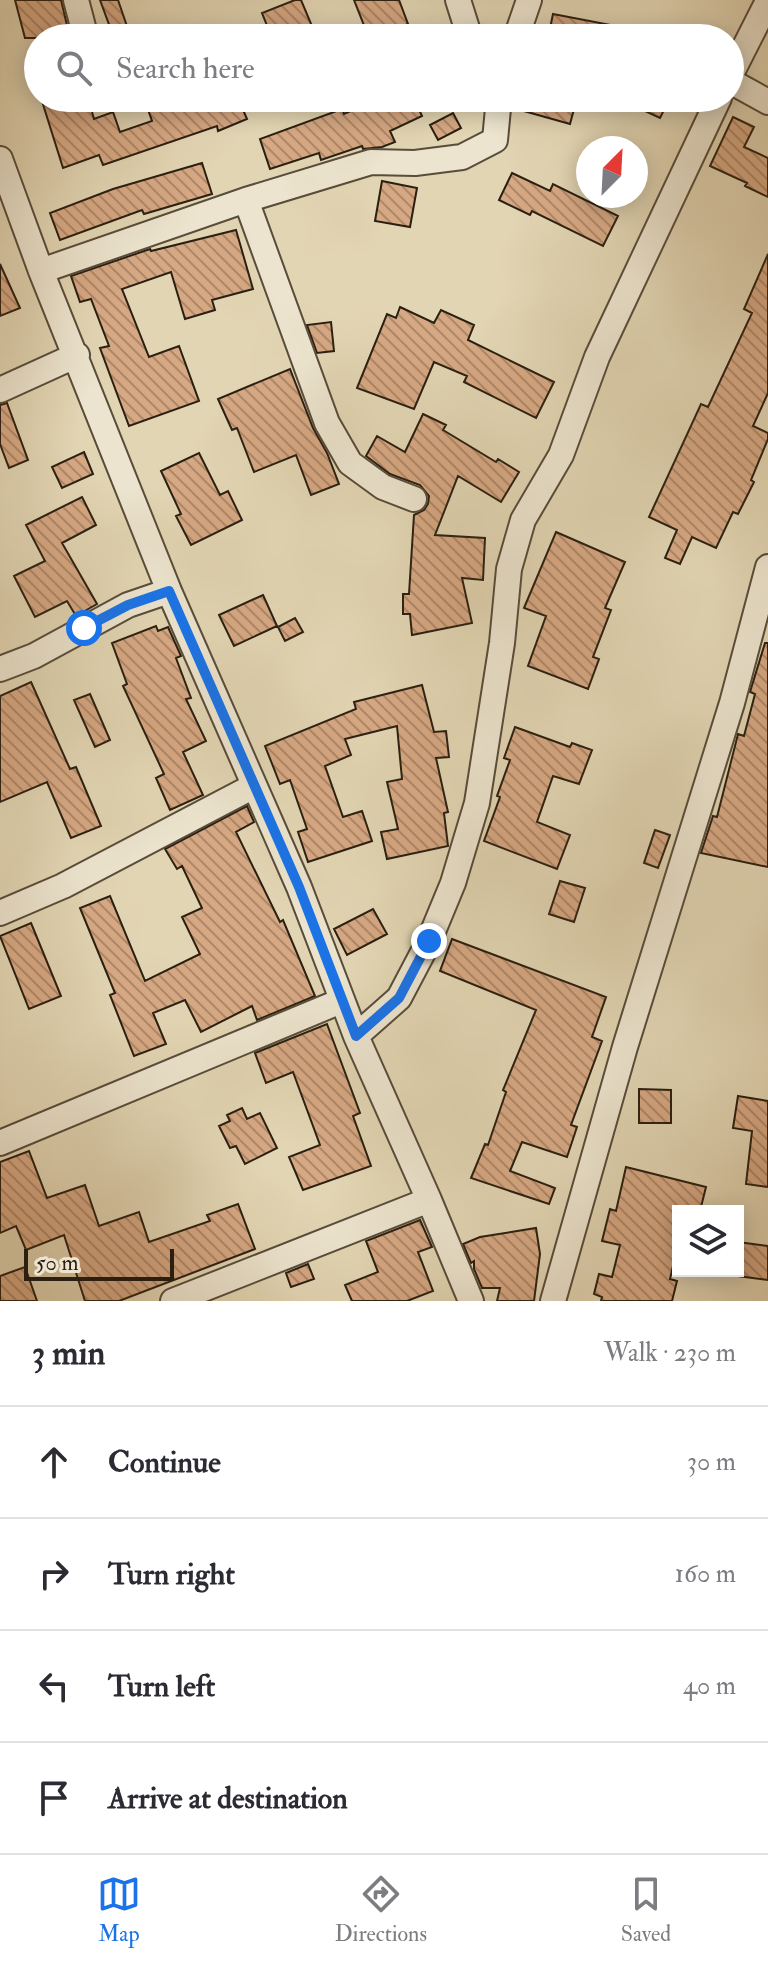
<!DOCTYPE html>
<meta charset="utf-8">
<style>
:root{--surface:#fff;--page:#f2f2f3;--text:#2b2b33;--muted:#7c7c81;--line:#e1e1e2;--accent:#1a73e8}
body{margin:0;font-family:"IM FELL Double Pica",serif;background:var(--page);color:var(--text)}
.controls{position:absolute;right:24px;bottom:24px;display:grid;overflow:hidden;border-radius:0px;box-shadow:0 4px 20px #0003}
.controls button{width:72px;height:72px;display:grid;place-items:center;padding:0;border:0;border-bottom:2px solid var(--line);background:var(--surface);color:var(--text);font:40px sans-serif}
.compass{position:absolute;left:576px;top:136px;width:72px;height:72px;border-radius:50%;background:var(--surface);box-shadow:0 4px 20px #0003;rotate:24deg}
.scale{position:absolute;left:24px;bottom:20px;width:150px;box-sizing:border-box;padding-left:8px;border:4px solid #2a1f11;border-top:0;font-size:22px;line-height:28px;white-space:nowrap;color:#2a1f11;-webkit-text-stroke:6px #ece4ce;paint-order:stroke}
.stop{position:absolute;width:24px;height:24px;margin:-18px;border:6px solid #1a73e8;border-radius:50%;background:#fff}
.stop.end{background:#1a73e8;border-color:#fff;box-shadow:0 2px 8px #0008}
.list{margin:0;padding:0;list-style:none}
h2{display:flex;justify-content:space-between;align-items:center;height:104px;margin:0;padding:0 32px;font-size:34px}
h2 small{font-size:26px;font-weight:400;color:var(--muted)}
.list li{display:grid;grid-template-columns:52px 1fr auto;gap:24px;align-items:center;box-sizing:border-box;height:112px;padding:0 32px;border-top:2px solid var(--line)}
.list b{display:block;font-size:30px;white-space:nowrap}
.list em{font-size:26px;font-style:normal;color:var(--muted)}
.icon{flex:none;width:44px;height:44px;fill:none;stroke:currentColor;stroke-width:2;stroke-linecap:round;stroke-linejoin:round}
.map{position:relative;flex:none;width:768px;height:1301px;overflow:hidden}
.search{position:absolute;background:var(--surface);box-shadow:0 4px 20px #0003;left:24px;right:24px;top:24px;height:88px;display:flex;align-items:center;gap:20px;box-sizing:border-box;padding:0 28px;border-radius:44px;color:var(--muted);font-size:30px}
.sheet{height:552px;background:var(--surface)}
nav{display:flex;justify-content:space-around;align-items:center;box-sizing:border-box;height:112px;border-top:2px solid var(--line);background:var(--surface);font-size:22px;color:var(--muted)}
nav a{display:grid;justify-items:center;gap:4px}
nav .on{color:var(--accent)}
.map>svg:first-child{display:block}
.building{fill:url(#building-back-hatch);stroke:#2a1f11;stroke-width:2}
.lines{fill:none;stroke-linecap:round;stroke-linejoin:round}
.minor-casing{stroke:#584c3a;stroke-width:28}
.minor{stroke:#ece4ce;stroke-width:24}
.route{stroke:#1a73e8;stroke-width:10}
</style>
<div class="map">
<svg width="768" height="1301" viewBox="0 0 768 1301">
<defs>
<pattern id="building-back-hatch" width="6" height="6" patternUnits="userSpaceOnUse" patternTransform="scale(2)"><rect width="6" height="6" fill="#d6a883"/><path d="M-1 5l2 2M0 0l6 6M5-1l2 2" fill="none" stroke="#ae886a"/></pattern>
</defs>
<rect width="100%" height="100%" fill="#e2d5b3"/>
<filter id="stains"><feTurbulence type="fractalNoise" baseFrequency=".0025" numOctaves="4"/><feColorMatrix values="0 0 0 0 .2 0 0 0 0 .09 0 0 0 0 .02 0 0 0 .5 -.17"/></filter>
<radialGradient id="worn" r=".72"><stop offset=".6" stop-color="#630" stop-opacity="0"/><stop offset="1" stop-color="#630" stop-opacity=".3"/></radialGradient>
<path class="building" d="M 15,0 L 61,0 L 70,38 L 25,38 Z
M 100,0 L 118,0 L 131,38 L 114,38 Z
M 295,0 L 301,0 L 317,38 L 272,38 L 262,13 Z
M 354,0 L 399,0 L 408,24 L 369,38 Z
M 553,14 L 637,30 L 637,38 L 548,38 Z
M 41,98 L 88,98 L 94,119 L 113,112 L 120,132 L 152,121 L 144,98 L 238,98 L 247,119 L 218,131 L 217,126 L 103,165 L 99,155 L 63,168 Z
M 381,98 L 414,98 L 422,116 L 390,131 L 395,142 L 382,147 L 363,149 L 362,146 L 321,160 L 319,153 L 270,169 L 260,139 L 342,109 L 344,114 Z
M 514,98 L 577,98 L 570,124 L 513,108 Z
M 617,98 L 670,98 L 660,118 Z
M 453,113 L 461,128 L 438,140 L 430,125 Z
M 733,117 L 754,127 L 744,147 L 768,158 L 768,197 L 745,186 L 747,183 L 710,166 Z
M 202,163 L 212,194 L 144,214 L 142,210 L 60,240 L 50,213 L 113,189 Z
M 512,173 L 550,191 L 553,184 L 618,216 L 603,246 L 532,211 L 530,215 L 499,200 Z
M 382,181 L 417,188 L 410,227 L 375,221 Z
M 236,230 L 253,289 L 212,300 L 215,310 L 185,319 L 171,272 L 122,289 L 149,357 L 179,346 L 199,401 L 129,426 L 100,348 L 109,346 L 91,299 L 80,302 L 71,276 L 150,249 L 151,251 Z
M 768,254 L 768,393 L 753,426 L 768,433 L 768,439 L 751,480 L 754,482 L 738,514 L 733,512 L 716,548 L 692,537 L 680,564 L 665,558 L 677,530 L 649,517 L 701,404 L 708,407 L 752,313 L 744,309 Z
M 0,264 L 20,308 L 0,316 Z
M 400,307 L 434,323 L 441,310 L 474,325 L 468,340 L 554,382 L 536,418 L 464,382 L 467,376 L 434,362 L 414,409 L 357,388 L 387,314 L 396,318 Z
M 331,322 L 334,351 L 317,353 L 307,325 Z
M 290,369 L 313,428 L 327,453 L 339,484 L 311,495 L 296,455 L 254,472 L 237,428 L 232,430 L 218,399 Z
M 7,403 L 28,460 L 9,468 L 0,444 L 0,405 Z
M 423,414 L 446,425 L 443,430 L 496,462 L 498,459 L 519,472 L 501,502 L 458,476 L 435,535 L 485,538 L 483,580 L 462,578 L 472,623 L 412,635 L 410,614 L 403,614 L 403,594 L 409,594 L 414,515 L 424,510 L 428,504 L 429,496 L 420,485 L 390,474 L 366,456 L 377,436 L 405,452 Z
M 84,452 L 93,474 L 62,488 L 52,467 Z
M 199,453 L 220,495 L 228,491 L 242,520 L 191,545 L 176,516 L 181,514 L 161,471 Z
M 82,497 L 96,525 L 62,543 L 97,604 L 76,616 L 67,601 L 35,617 L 14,576 L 45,561 L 26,525 Z
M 556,532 L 625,562 L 605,608 L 611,610 L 593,657 L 599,659 L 588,689 L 528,666 L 546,616 L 524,608 Z
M 263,595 L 277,626 L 234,646 L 219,615 Z
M 295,618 L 303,632 L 285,641 L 278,627 Z
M 156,626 L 158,631 L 168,627 L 181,656 L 176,658 L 191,698 L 186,699 L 206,741 L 183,752 L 203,795 L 170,810 L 156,778 L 164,774 L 123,686 L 127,684 L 112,643 Z
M 765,643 L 768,643 L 768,867 L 701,853 L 713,816 L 717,817 L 738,734 L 744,736 L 755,694 L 750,692 Z
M 31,682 L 70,769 L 76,767 L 101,826 L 71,838 L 47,782 L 0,802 L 0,696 Z
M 422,685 L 434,732 L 446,731 L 449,757 L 436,758 L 448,812 L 444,813 L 448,846 L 387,859 L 381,832 L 398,829 L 387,782 L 402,779 L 397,726 L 345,739 L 351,755 L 325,766 L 343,817 L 362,811 L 372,841 L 308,862 L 298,832 L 307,829 L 290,780 L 280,784 L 265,746 L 356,709 L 354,702 Z
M 90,694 L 110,740 L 95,747 L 74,700 Z
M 515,727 L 570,747 L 572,743 L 592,750 L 579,784 L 553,776 L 537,822 L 570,835 L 557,869 L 484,841 L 500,797 L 497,796 L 510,760 L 504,758 Z
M 247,806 L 254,822 L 236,832 L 280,922 L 283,920 L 315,996 L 257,1020 L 252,1006 L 201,1032 L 185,1000 L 153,1013 L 166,1044 L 134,1056 L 110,995 L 115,993 L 80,908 L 110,896 L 145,981 L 200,954 L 182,917 L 202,908 L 182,866 L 177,869 L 165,849 Z
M 655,830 L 670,835 L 658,868 L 644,863 Z
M 560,881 L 585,888 L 574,922 L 549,914 Z
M 373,909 L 387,934 L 347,955 L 334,929 Z
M 31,923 L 61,996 L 29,1009 L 0,936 Z
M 452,939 L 606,997 L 592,1037 L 602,1041 L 571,1125 L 577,1127 L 567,1157 L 522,1142 L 510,1171 L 555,1188 L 549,1204 L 471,1178 L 485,1144 L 488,1145 L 506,1092 L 503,1090 L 536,1010 L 440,971 Z
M 327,1024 L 360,1113 L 353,1116 L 371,1166 L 303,1190 L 289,1157 L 320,1145 L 293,1072 L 266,1083 L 255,1053 Z
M 639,1089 L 671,1090 L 671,1123 L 639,1123 Z
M 738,1096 L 768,1101 L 768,1187 L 746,1184 L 752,1131 L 733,1128 Z
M 242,1108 L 247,1119 L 260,1113 L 277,1148 L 245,1164 L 236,1146 L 230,1148 L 219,1126 L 230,1121 L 227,1115 Z
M 29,1151 L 47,1198 L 85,1185 L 99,1226 L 139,1212 L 149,1242 L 210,1221 L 207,1215 L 238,1204 L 255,1249 L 119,1301 L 85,1301 L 64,1235 L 26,1250 L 16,1226 L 0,1233 L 0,1162 Z
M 626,1167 L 706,1187 L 700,1211 L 678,1211 L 678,1244 L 670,1279 L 677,1281 L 672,1301 L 601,1301 L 602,1297 L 594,1294 L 599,1274 L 612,1277 L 620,1245 L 602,1241 L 610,1209 L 616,1211 Z
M 420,1220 L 432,1247 L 418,1252 L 433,1291 L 407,1301 L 352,1301 L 345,1285 L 378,1272 L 366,1241 Z
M 536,1228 L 540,1254 L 534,1301 L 497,1301 L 500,1288 L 482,1288 L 474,1269 L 474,1261 L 471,1263 L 463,1244 L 480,1237 Z
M 738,1242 L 768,1246 L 768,1280 L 738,1276 Z
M 308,1264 L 314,1279 L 291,1287 L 286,1273 Z
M 25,1267 L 37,1301 L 0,1301 L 0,1276 Z"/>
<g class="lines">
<defs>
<path id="minor" d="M 76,0 L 86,38
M 458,0 L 470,38
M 516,38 L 529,0
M 730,76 L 768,1
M 730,81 L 768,102
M 0,159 L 41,271 L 169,591 L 299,887 L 356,1036 L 429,1200 L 471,1301
M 246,200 L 327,423 L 350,463 L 383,487 L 414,499
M 41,271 L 246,200 L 371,162 L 415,163 L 462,157 L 495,140 L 499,98
M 0,390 L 77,355
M 0,669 L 34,656 L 128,605 L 169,591
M 0,913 L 63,886 L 254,786
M 356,1036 L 399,998 L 429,941 L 453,883 L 477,803 L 502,643 L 509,569 L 523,520 L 561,455 L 597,357 L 719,98
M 0,1143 L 341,1001
M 173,1301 L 429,1200
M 553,1301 L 625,1047 L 732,703 L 768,567"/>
</defs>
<use href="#minor" class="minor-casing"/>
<use href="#minor" class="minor"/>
</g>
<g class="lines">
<path class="route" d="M 84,628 L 128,605 L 169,591 L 299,887 L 356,1036 L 399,998 L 429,941"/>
</g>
<rect width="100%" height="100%" filter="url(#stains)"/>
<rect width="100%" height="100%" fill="url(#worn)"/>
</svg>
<div class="controls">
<button><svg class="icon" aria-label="layers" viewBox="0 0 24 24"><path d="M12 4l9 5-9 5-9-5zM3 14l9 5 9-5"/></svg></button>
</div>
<svg class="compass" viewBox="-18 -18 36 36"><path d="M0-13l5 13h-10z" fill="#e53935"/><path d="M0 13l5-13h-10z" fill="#7c7c81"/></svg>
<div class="scale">50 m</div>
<div class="stop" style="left:84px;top:628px"></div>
<div class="stop end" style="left:429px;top:941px"></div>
<div class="search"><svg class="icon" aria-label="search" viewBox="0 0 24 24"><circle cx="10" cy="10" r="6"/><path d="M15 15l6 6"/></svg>Search here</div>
</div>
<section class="sheet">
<h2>3 min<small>Walk · 230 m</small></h2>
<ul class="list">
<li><svg class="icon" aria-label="ahead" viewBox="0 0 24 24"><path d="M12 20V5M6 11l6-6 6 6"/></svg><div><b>Continue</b></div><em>30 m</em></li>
<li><svg class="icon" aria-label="right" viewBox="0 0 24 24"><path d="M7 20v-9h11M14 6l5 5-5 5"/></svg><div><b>Turn right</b></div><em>160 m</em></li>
<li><svg class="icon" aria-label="left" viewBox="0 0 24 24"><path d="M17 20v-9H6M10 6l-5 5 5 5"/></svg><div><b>Turn left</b></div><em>40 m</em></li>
<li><svg class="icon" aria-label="arrive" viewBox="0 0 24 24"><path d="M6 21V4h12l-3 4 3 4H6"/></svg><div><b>Arrive at destination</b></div></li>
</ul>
</section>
<nav>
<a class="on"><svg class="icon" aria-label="map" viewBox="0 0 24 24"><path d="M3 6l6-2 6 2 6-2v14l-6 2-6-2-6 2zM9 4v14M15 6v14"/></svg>Map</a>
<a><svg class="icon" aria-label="directions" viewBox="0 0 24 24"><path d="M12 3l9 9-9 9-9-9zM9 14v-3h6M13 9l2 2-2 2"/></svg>Directions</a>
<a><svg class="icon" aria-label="saved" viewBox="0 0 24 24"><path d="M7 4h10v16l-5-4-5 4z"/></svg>Saved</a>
</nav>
